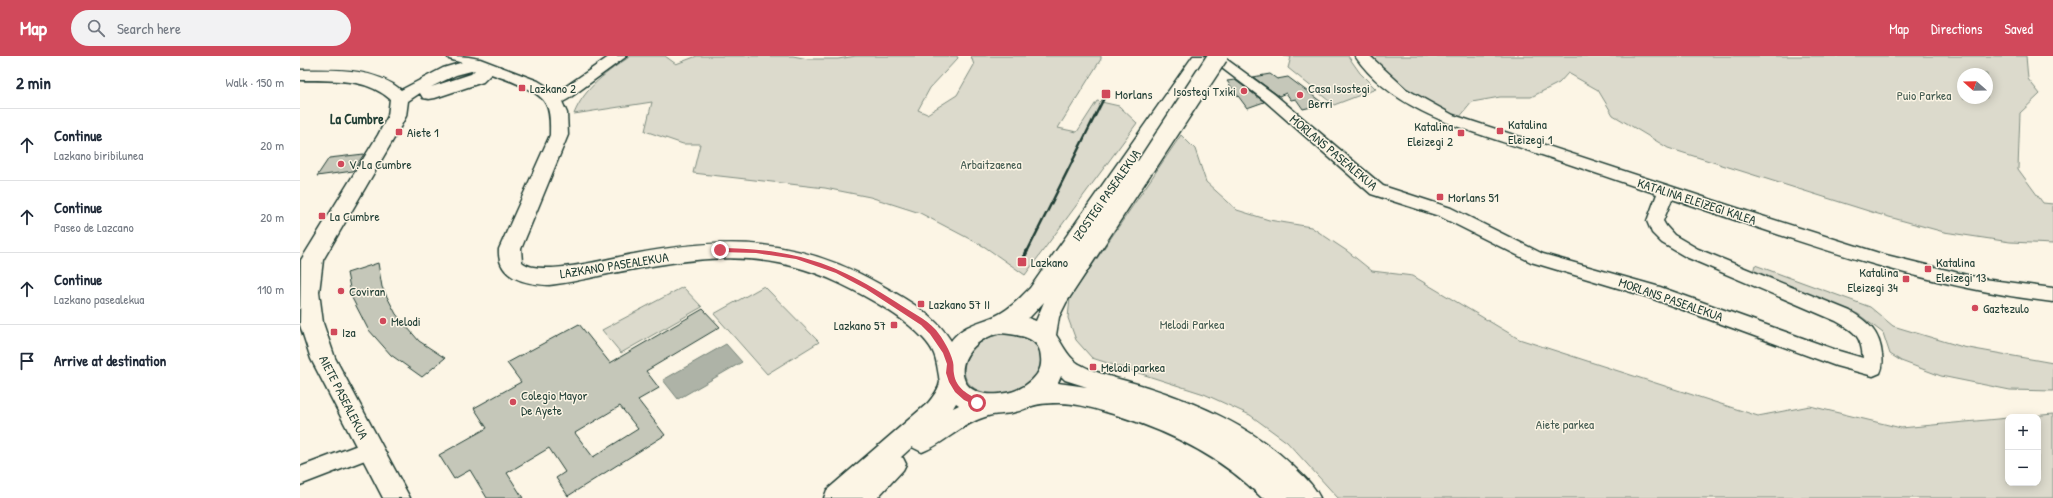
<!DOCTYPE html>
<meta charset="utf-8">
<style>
:root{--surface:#fff;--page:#f2f2f3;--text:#1f2937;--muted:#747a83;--line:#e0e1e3;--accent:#d1495b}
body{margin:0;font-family:"Patrick Hand",sans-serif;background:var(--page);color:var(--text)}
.controls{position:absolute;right:12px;bottom:12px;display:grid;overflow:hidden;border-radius:8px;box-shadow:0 2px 10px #0003}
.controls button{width:36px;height:36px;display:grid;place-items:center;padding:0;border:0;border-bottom:1px solid var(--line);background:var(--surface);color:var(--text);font:20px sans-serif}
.compass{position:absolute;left:1657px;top:12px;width:36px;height:36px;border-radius:50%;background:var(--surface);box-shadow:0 2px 10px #0003;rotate:290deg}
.stop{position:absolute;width:12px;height:12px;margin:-9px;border:3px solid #d1495b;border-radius:50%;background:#fff}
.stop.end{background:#d1495b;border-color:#fff;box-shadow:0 1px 4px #0008}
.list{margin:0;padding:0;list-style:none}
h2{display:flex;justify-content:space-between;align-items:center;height:52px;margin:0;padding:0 16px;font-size:17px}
h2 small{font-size:13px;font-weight:400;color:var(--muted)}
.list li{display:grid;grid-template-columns:26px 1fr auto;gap:12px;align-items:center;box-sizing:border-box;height:72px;padding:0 16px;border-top:1px solid var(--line)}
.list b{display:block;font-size:15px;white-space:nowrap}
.list p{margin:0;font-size:13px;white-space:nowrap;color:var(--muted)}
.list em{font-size:13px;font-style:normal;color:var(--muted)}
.icon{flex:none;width:22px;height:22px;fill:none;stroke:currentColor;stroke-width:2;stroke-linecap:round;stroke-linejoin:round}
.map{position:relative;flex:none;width:1753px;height:442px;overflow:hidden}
header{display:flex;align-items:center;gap:24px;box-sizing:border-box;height:56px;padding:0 20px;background:var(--accent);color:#fff}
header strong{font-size:19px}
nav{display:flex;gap:22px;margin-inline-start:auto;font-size:14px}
.search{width:280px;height:36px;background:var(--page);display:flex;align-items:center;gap:10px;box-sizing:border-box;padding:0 14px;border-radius:22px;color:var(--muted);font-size:15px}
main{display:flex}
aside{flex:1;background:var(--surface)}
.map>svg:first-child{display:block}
.green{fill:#dcdacc;stroke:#7e8c80;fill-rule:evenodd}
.water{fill:#aeb3a7;stroke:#758479}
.building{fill:#c5c7b9;stroke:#1f3d34;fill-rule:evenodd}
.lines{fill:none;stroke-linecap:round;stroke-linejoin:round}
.street-casing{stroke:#1f3d34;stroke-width:3}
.secondary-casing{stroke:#1f3d34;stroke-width:3}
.street{fill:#fcf5e5;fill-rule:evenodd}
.secondary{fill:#fcf5e5;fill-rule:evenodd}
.rail-far1{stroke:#1f3d34;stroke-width:2.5}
.rail{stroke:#1f3d34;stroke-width:3.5}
.secondary-bridge-casing{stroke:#1f3d34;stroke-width:22;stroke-linecap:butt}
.secondary-bridge{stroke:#fcf5e5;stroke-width:19}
.route{fill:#d1495b}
.poi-dot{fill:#d1495b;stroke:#fcf5e5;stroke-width:1.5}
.labels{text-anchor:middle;stroke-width:3;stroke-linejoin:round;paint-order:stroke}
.poi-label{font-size:13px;fill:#1f3d34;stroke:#fcf5e5;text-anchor:start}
.park-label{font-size:13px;fill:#455c52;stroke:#fcf5e5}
.street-label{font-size:13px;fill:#1f3d34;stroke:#fcf5e5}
.neighbourhood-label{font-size:14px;font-weight:bold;fill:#1f3d34;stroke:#fcf5e5}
</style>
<header>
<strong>Map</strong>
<div class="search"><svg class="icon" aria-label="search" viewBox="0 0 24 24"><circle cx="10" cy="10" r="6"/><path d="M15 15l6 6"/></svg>Search here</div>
<nav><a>Map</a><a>Directions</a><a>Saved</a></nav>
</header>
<main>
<aside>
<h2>2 min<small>Walk · 150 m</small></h2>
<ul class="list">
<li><svg class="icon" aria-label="ahead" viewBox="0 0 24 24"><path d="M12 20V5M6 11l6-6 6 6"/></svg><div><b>Continue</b><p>Lazkano biribilunea</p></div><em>20 m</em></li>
<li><svg class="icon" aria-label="ahead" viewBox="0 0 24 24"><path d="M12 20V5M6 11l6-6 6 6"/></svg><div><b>Continue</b><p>Paseo de Lazcano</p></div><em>20 m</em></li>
<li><svg class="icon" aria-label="ahead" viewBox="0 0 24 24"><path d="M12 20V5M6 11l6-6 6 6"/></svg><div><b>Continue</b><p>Lazkano pasealekua</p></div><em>110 m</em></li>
<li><svg class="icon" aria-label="arrive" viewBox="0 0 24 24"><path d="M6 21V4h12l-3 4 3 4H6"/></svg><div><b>Arrive at destination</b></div></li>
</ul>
</aside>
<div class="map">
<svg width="1753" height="442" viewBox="0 0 1753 442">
<rect width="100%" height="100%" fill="#fcf5e5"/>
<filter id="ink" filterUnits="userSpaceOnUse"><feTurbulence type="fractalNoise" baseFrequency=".025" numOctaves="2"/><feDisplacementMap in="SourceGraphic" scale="8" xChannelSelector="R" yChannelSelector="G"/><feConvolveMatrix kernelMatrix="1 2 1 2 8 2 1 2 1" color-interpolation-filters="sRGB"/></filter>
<g filter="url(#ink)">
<path class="green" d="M 331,0 L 365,0 L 376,8 L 397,0 L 493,0 L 508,3 L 538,3 L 556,0 L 657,0 L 658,2 L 630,32 L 618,54 L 627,58 L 657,39 L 674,9 L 671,0 L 801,0 L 801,3 L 758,72 L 777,76 L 797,45 L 819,50 L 837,67 L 725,219 L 685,191 L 620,157 L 570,141 L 525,132 L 393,117 L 400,88 L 383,88 L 345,75 L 352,46 L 274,58 C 284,32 308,15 331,0 Z
M 983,0 L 1048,0 L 1060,17 L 1076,33 L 1034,49 L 988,12 L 991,1 Z
M 1072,0 L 1726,0 L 1728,23 L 1740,38 L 1720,57 L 1718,113 L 1743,147 L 1753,148 L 1753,188 L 1710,186 L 1644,176 L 1578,158 L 1368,92 L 1313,59 L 1298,34 L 1268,17 L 1259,27 L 1231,41 L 1200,41 L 1172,46 L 1159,62 C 1126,48 1093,30 1072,0 ZM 1663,18 L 1687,18 L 1687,42 L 1663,42 Z
M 881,79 L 895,93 L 906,126 L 937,154 L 969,164 L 1011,171 L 1047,195 L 1072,215 L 1113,220 L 1219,283 L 1458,360 L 1510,350 L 1601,372 L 1708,362 L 1708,427 L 1738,427 L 1738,361 L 1722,361 L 1753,358 L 1753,442 L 1038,442 L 987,386 L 950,359 L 904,338 L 792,302 L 776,284 L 768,262 L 770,242 Z
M 1455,209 L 1570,251 L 1593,270 L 1663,291 L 1753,307 L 1753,335 L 1710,334 L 1641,320 L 1601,305 L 1590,298 L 1583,277 L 1558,258 L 1453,216 Z
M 464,230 L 519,286 L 467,318 L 414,258 Z
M 383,231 L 402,251 L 321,297 L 302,274 Z
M 701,278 C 763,275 746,341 694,338 C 648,335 659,286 701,278 Z"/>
<path class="water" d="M 426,288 L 442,306 L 378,343 L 363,324 Z"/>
<path class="building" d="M 970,18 L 977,23 L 988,21 L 1024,48 L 1003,53 L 996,43 L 991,44 L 986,37 L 979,40 L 953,21 Z
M 935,24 L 963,45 L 964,46 L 947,52 L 927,25 Z
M 64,98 L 53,115 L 17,120 L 29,102 Z
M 78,207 L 82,231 L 96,258 L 119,285 L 145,302 L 122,321 L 91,299 L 68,273 L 52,242 L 47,217 Z
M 403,253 L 420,271 L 346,315 L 359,332 L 338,344 L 365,379 L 268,440 L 256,422 L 265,416 L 249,392 L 207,417 L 223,442 L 187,442 L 170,414 L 154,423 L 139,399 L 187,372 L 174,352 L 221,326 L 207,307 L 279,268 L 310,307 ZM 320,350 L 338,373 L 293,401 L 275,377 Z"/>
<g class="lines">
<defs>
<path id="street" d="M 147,0 C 158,0 180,0 187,8 L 185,11 L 180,12 L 149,3 Z
M 310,0 L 327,0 L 268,43 L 259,48 L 249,48 L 247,45 L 249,42 Z
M 906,0 L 922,0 L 974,38 L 1083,130 L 1151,152 L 1243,198 L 1360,231 L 1539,295 L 1563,302 C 1561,279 1555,276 1536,265 L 1386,201 L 1362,187 L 1352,177 L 1347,165 L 1357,138 C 1315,124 1273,109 1230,95 C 1169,74 1094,57 1055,0 L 1070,0 L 1106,33 L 1153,59 L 1443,154 L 1582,198 L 1683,223 L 1753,232 L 1753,246 C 1622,231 1496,184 1372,143 L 1363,165 L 1366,170 L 1374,179 L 1398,193 L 1550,255 C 1568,266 1580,276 1582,299 C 1583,306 1583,311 1580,317 L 1573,320 L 1536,310 L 1348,241 L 1231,206 L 1139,160 L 1071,138 L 964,44 Z
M 71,384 L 78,387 L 82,393 L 78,399 L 0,429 L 0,411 Z
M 595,399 L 603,402 L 606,408 L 603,414 L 577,442 L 552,442 L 555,435 L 587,402 Z"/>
<path id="secondary" d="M 893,0 L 911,0 L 839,106 L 846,104 L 853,106 L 856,110 L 766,247 L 759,261 L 756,279 C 764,291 769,304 783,310 C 802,320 826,324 847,331 C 900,348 952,371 993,410 C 1003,420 1014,429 1020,442 L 962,442 C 921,400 868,375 813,358 C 795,353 778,347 759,347 C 751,347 741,347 732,350 C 726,352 721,355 715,356 C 705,359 695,357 685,361 C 661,368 644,388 622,396 L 612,391 L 556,442 L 524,442 L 527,434 L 628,347 C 633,341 639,333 640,326 C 640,325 639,322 639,320 C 636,303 636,296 623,282 C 604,262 578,247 553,234 C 467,188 400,201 308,218 C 289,222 269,227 249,229 C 225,228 197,222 199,193 L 250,79 C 250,69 251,57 246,48 C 239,34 206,23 191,18 L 183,26 L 135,42 L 129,43 L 123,42 L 120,37 L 108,45 L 106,60 L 96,79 L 23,204 L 19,236 L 23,267 L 35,302 L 110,442 L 83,442 L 11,303 L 0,269 L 1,204 L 78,79 L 88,60 L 90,43 C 65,21 31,25 0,24 L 0,14 C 33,14 74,11 101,34 L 143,12 L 170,4 L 180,3 L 238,25 L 256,36 L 260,41 L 267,57 L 268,79 L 221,193 L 222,206 C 239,222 310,202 334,198 C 428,180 497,181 583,230 C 608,244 636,260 651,285 C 662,270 677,267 693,261 C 708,255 719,243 730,232 ZM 175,14 L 171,18 L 131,31 L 156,19 ZM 744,246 L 736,265 L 728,262 L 730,261 ZM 700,277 C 718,279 741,280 741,302 C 742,311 739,317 732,324 C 722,333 713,337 699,338 C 647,343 654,287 700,277 ZM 761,320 L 765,324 L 787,331 L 758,327 ZM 656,347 L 659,349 L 653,352 Z"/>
</defs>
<use href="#street" class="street-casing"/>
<use href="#secondary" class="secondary-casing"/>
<use href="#street" class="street"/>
<use href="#secondary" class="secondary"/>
<path class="rail-far1" d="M 727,196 L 806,38"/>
<path class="rail" d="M 722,206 L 727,195"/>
<defs>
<path id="secondary-bridge" d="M 846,110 L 918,0"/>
</defs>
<use href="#secondary-bridge" class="secondary-bridge-casing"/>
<use href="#secondary-bridge" class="secondary-bridge"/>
</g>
</g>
<path class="route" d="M 420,192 C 494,193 534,206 596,246 C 609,255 625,262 636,274 C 643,283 650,294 653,306 C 654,310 653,314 654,318 C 656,332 668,339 680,344 L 680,349 L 677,350 L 664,344 L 655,336 L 649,326 L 646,317 L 647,308 L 643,297 L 630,278 L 621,269 L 566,233 L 536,217 L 496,203 L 456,197 L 418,196 L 417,194 Z"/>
<g class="poi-dot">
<rect x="218" y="28" width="8" height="8" rx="2"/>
<circle cx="944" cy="35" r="4"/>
<rect x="801" y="33" width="10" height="10" rx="2"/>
<circle cx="1000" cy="39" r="4"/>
<rect x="1196" y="71" width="8" height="8" rx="2"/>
<rect x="95" y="72" width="8" height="8" rx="2"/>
<rect x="1157" y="73" width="8" height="8" rx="2"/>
<circle cx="41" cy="108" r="4"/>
<rect x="1136" y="137" width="8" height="8" rx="2"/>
<rect x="18" y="156" width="8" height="8" rx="2"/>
<rect x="717" y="201" width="10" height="10" rx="2"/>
<rect x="1624" y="209" width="8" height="8" rx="2"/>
<rect x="1602" y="219" width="8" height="8" rx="2"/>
<circle cx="41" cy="235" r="4"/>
<rect x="617" y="244" width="8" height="8" rx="2"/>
<circle cx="1675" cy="252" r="4"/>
<circle cx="83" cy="265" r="4"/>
<rect x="590" y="265" width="8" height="8" rx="2"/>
<rect x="30" y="272" width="8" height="8" rx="2"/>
<rect x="789" y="307" width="8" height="8" rx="2"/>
<circle cx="213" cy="346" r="4"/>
</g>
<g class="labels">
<g class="poi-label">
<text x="230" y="37">Lazkano 2</text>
<text x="1008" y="37">Casa Isostegi<tspan x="1008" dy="15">Berri</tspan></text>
<text x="936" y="40" text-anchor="end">Isostegi Txiki</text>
<text x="815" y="43">Morlans</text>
<text x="1208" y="73">Katalina<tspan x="1208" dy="15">Eleizegi 1</tspan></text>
<text x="1153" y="75" text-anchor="end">Katalina<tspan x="1153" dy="15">Eleizegi 2</tspan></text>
<text x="107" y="81">Aiete 1</text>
<text x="49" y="113">V. La Cumbre</text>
<text x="1148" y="146">Morlans 51</text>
<text x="30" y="165">La Cumbre</text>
<text x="731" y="211">Lazkano</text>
<text x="1636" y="211">Katalina<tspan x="1636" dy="15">Eleizegi 13</tspan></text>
<text x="1598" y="221" text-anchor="end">Katalina<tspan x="1598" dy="15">Eleizegi 34</tspan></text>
<text x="49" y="240">Coviran</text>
<text x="629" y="253">Lazkano 57 II</text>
<text x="1683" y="257">Gaztezulo</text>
<text x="91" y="270">Melodi</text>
<text x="586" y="274" text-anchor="end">Lazkano 57</text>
<text x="42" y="281">Iza</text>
<text x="801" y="316">Melodi parkea</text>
<text x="221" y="344">Colegio Mayor<tspan x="221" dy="15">De Ayete</tspan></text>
</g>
<g class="park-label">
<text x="1624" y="44">Puio Parkea</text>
<text x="691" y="113">Arbaitzaenea</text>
<text x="892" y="273">Melodi Parkea</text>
<text x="1265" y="373">Aiete parkea</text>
</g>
<g class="street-label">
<text transform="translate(1034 96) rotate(40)" y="5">MORLANS PASEALEKUA</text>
<text transform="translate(806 139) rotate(-55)" y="5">IZOSTEGI PASEALEKUA</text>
<text transform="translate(1397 145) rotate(18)" y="5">KATALINA ELEIZEGI KALEA</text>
<text transform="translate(314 209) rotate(-9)" y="5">LAZKANO PASEALEKUA</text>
<text transform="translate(1371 243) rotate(19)" y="5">MORLANS PASEALEKUA</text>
<text transform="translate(44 341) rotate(63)" y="5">AIETE PASEALEKUA</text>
</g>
<g class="neighbourhood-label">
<text x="57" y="68">La Cumbre</text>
</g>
</g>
</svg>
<div class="controls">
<button>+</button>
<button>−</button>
</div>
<svg class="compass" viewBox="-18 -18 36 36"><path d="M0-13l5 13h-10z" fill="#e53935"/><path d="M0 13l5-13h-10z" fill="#747a83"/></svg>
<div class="stop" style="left:677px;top:347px"></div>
<div class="stop end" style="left:420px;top:194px"></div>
</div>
</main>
